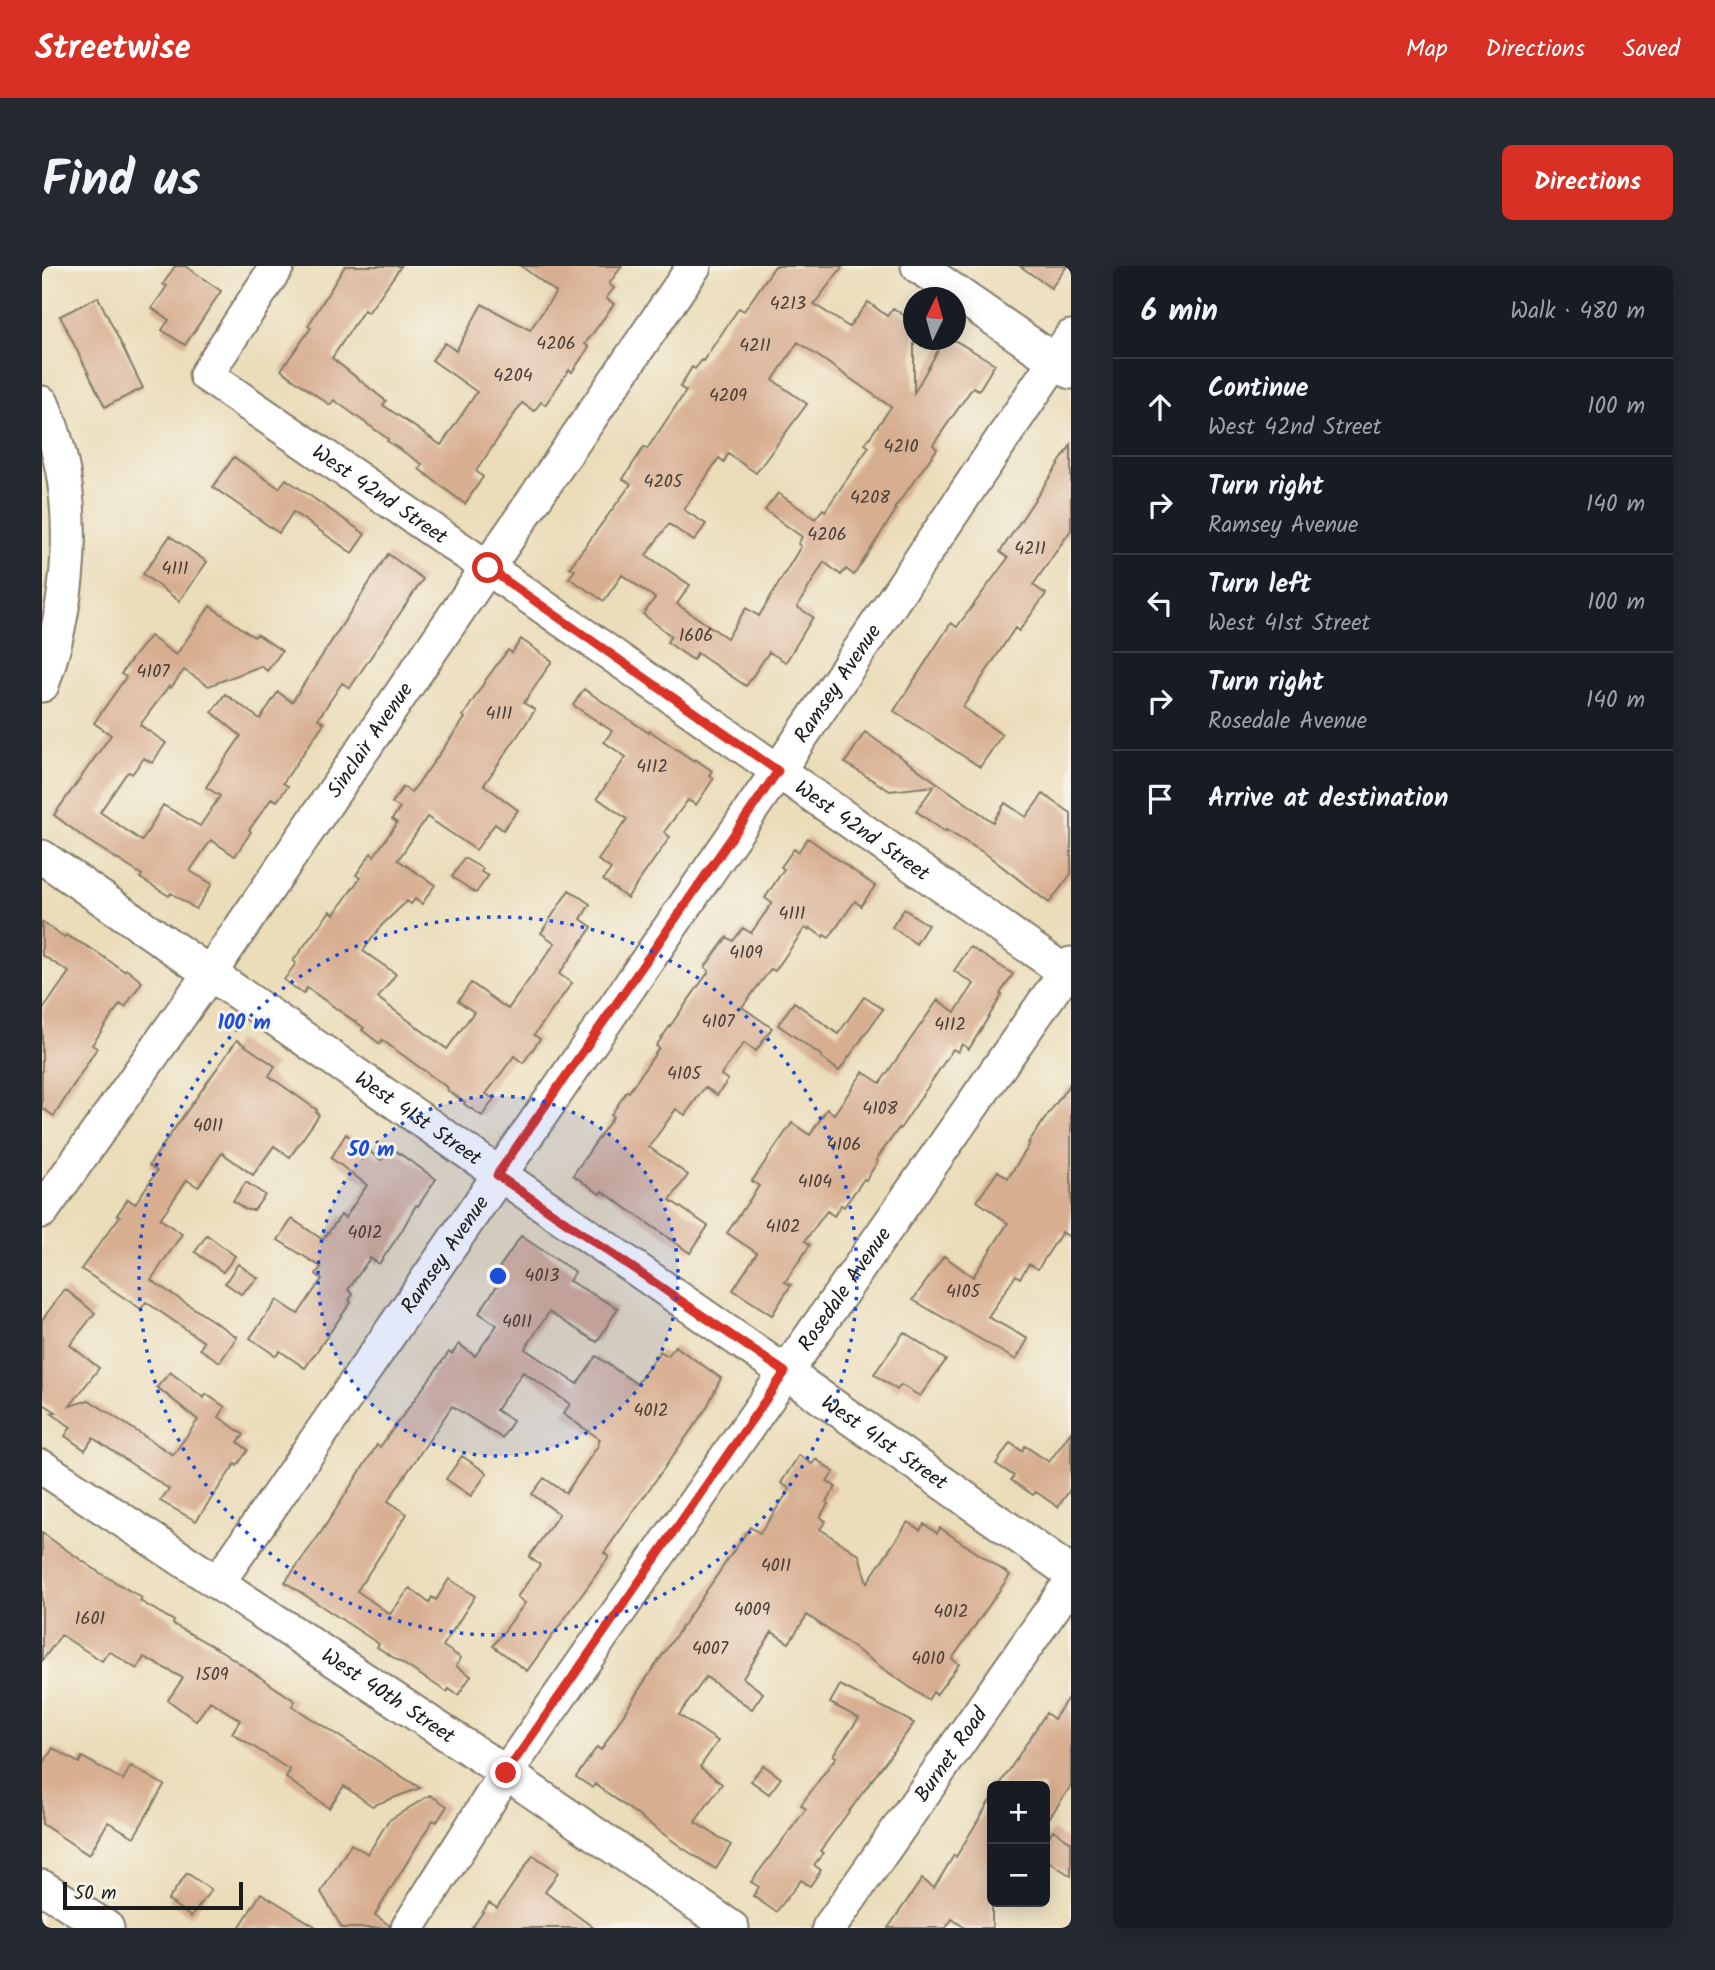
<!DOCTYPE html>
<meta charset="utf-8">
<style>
:root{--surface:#171b24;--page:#242831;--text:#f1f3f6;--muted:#9ea1a6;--line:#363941;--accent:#d93025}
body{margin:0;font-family:Kalam,sans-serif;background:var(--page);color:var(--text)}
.controls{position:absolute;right:21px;bottom:21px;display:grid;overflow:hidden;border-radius:10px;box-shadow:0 4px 18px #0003}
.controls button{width:63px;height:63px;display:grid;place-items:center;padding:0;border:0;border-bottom:2px solid var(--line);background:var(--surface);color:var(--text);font:35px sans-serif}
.compass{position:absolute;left:861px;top:21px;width:63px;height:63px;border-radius:50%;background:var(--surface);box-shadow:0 4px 18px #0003;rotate:5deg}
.scale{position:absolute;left:21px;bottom:18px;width:180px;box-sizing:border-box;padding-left:7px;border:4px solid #1c1c1c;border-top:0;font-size:19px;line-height:24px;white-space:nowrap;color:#1c1c1c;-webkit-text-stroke:5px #f7f3e8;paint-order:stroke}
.stop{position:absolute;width:21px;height:21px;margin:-16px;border:5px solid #d93025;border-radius:50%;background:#fff}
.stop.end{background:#d93025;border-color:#fff;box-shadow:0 2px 7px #0008}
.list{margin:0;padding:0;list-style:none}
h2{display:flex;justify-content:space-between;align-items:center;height:91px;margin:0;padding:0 28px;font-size:30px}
h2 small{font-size:23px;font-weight:400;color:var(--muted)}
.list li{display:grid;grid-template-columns:46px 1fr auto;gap:21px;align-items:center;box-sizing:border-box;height:98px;padding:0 28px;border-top:2px solid var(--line)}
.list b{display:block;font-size:26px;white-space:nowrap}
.list p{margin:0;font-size:23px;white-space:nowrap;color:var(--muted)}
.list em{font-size:23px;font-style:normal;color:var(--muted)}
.icon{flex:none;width:38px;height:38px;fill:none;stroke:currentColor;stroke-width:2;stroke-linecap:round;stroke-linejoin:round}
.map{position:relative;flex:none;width:1029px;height:1662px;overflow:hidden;border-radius:10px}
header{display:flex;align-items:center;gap:42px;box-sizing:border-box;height:98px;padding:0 35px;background:var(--accent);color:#fff}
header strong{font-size:33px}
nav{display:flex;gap:38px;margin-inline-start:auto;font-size:24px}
.intro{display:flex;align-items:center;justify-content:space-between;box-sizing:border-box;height:168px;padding:0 42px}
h1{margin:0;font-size:49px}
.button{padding:18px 32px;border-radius:10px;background:var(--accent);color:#fff;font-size:24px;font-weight:700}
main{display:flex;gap:42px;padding:0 42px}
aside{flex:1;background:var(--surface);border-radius:10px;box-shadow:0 4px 18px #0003}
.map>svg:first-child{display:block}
.building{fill:#d8ae91;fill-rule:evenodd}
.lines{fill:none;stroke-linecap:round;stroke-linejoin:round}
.minor-casing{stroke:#847c6b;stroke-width:37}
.minor{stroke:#fff;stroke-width:33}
.route{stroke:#d93025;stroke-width:9}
.ring{fill:none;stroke:#1d4ed8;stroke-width:3.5;stroke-dasharray:3.5 7}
.labels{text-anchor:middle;stroke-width:6;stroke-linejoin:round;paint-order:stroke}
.number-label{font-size:18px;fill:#4b4039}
.street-label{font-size:21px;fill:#1c1c1c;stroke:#f7f3e8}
.centre{fill:#1d4ed8;stroke:#f7f3e8;stroke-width:3.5}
.ring-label{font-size:21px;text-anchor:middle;font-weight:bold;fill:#1d4ed8;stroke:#f7f3e8;stroke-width:6;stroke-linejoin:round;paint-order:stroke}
</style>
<header>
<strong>Streetwise</strong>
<nav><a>Map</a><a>Directions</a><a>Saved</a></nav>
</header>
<div class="intro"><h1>Find us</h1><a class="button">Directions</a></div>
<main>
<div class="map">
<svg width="1029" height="1662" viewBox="0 0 1029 1662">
<rect width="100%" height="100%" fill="#f7f3e8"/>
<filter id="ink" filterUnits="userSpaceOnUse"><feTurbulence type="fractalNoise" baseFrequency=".0143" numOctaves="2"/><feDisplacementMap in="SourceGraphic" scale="14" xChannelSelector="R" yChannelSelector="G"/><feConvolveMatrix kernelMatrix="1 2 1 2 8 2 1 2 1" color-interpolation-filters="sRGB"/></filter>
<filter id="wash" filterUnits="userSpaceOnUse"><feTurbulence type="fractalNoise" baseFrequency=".00686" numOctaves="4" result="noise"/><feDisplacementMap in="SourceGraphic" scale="28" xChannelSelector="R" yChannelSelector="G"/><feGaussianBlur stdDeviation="1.57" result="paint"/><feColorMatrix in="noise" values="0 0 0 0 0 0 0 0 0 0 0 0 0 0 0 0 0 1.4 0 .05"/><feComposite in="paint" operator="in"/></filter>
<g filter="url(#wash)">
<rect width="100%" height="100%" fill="#ebddba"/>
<g id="blocks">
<path class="building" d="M 133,0 L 143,0 L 179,25 L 143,79 L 120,64 L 127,54 L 110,42 L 125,20 L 121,18 Z
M 303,0 L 359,0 L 326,47 L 322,44 L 290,92 L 344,135 L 341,139 L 399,179 L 435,126 L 390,94 L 403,77 L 414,85 L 440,38 L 488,64 L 514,26 L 479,0 L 580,0 L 567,18 L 572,22 L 564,32 L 572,38 L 543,78 L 547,81 L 530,106 L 527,104 L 503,139 L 499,136 L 492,145 L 480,137 L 434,205 L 441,211 L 423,238 L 377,203 L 380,198 L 345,175 L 346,173 L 292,134 L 288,139 L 239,104 L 269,62 L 266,60 Z
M 733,0 L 801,0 L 772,38 L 807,61 L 826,36 L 845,50 L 851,42 L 872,56 L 872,127 L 902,74 L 912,74 L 953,98 L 937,124 L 931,121 L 891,179 L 895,183 L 852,243 L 854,244 L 812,309 L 804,303 L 799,309 L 782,296 L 755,341 L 771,351 L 744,396 L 727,386 L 704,420 L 655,387 L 651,394 L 625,376 L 629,370 L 601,348 L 613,332 L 580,309 L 562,335 L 527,312 L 533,304 L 528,301 L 589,218 L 581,213 L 602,181 L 605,183 L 644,125 L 638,121 L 650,101 L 653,103 L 660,94 L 661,95 L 697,42 L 702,45 ZM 756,76 L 849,141 L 823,178 L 827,181 L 783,245 L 781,243 L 773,253 L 736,227 L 723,244 L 760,271 L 756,278 L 759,280 L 717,350 L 704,342 L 685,372 L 635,338 L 648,319 L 604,289 L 627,258 L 652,275 L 664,258 L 642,244 L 677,192 L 682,196 L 686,188 L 714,207 L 765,138 L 731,114 Z
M 978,0 L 1025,0 L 1009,22 Z
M 56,31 L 101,122 L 63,141 L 18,50 Z
M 1029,179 L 1029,264 L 991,319 L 1004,328 L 977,365 L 973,362 L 921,441 L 960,469 L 938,501 L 852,445 L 909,357 L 915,361 L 966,292 L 958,286 Z
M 192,191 L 237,222 L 244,213 L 323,268 L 310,287 L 251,246 L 237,267 L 171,221 Z
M 128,270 L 165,296 L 137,335 L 101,308 Z
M 346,288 L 381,313 L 308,422 L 300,417 L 276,453 L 282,457 L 241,517 L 246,520 L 235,535 L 230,532 L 207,564 L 209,566 L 193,590 L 169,574 L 148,605 L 170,618 L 154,643 L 129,627 L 127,630 L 98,612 L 100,609 L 45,574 L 12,549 L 69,469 L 52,457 L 84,411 L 79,408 L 92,390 L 108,370 L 134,389 L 168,340 L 212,371 L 215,368 L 240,385 L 225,405 L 219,400 L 167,420 L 142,404 L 129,422 L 127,420 L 98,459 L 124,477 L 110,497 L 102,492 L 90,508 L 87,506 L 84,508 L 58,546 L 100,575 L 121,539 L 158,560 L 178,530 L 164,521 L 199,470 L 170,446 L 183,428 L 218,453 L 236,426 L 250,436 Z
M 479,373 L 510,395 L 482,437 L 493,444 L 442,519 L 476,544 L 461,564 L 453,558 L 434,584 L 385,551 L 356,594 L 393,619 L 380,638 L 373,633 L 369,638 L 365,635 L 339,660 L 321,685 L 354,708 L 336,732 L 405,783 L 432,746 L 416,735 L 429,717 L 466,743 L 513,677 L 499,667 L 527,624 L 548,638 L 539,653 L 550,661 L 517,708 L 530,717 L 492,769 L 498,773 L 481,797 L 472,790 L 444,828 L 452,833 L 440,850 L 422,838 L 423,836 L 405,824 L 406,822 L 340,774 L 338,778 L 320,764 L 322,762 L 265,722 L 261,728 L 242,714 L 254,697 L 251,695 L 262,680 L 288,645 L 292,648 L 318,612 L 314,609 L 329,587 L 332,590 L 355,557 L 350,553 L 358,542 L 350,537 L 361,521 L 369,526 L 376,518 L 423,452 L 421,450 L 445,412 L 466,384 L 470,387 Z
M 542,423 L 607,467 L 608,465 L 652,495 L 653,493 L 670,505 L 667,509 L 672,512 L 654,539 L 646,534 L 622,566 L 628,571 L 585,632 L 561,614 L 569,603 L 556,594 L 585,553 L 555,532 L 584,491 L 562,476 L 570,465 L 531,439 Z
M 823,466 L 951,556 L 963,537 L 984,551 L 1001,528 L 1029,547 L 1029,608 L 1007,637 L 944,588 L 904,564 L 903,566 L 874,545 L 892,520 L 848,525 L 803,497 Z
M 766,572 L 833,620 L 819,640 L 813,635 L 787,672 L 782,669 L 781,671 L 768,662 L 766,664 L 763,662 L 733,705 L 729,703 L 700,741 L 730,762 L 714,785 L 702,777 L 679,809 L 686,814 L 675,829 L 663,821 L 643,849 L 634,843 L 607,881 L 646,909 L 628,934 L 666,960 L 648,987 L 560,925 L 558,928 L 531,909 L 571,851 L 569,849 L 585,825 L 587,826 L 617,782 L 614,780 L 667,705 L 663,701 L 685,671 L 691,675 L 701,662 L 709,667 L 730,637 L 723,632 L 742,603 L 739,601 L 752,583 L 756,586 Z
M 422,592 L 441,603 L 439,606 L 446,610 L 434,627 L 410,611 Z
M 862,643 L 886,659 L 874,678 L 850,661 Z
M 0,656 L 22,671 L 24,669 L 50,683 L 82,705 L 84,703 L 100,716 L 83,741 L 78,738 L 50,779 L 55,782 L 12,850 L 0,842 L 0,745 L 27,706 L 0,689 Z
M 928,681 L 971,708 L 958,728 L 960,729 L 927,783 L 920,778 L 916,786 L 911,783 L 858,863 L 857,862 L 834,894 L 836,895 L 824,914 L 822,913 L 802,941 L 799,939 L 792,950 L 785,945 L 763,975 L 768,979 L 743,1016 L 749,1019 L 730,1049 L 691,1024 L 715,987 L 685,967 L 717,920 L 710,915 L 750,857 L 768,869 L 785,843 L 792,848 L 821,806 L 838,817 L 896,734 L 913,746 L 932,718 L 912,705 Z
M 822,731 L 841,743 L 797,805 L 779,791 L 780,790 L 736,759 L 752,736 L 796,768 Z
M 195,774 L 233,800 L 227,810 L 275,844 L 274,846 L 277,849 L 248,891 L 232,880 L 211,909 L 180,887 L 156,921 L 145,914 L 118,953 L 140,968 L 109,1014 L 195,1071 L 178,1096 L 158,1083 L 162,1076 L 104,1036 L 99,1043 L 39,1003 L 78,950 L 75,949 L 86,933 L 93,938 L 115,905 L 107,899 Z
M 1029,816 L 1029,972 L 1020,966 L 996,1003 L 987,998 L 978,1012 L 974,1009 L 946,1051 L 986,1073 L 974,1094 L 871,1034 L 902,990 L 931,1011 L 966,957 L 935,935 L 956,905 L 966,912 L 988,878 L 986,877 Z
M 304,868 L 339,894 L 348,881 L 394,913 L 376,940 L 374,939 L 359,966 L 337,998 L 328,992 L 306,1024 L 311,1028 L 307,1034 L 309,1036 L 263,1102 L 238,1085 L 234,1090 L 208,1072 L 235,1034 L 256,1048 L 280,1013 L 274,1008 L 279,1001 L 236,974 L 250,953 L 281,974 L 299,949 L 303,952 L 325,919 L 289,892 Z
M 204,916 L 223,929 L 212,944 L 205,944 L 191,935 Z
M 165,969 L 193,990 L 181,1006 L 153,986 Z
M 479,970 L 533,1006 L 527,1015 L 576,1042 L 555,1076 L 507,1046 L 483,1083 L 535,1118 L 554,1090 L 595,1118 L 618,1085 L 626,1090 L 633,1080 L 679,1112 L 664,1143 L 562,1287 L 567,1291 L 485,1405 L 451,1380 L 483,1337 L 475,1331 L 498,1299 L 487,1291 L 517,1248 L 490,1228 L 502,1212 L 524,1227 L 557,1178 L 556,1177 L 558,1173 L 521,1148 L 528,1138 L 481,1106 L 454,1144 L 471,1155 L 460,1172 L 410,1140 L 346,1235 L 365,1248 L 315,1325 L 348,1348 L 368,1322 L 387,1337 L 390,1331 L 394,1334 L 407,1313 L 433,1330 L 401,1380 L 419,1392 L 414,1400 L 429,1410 L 416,1429 L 407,1423 L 405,1426 L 335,1381 L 337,1378 L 243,1316 L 278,1268 L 335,1179 L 338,1181 L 407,1086 L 410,1088 L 417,1078 L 433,1090 L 455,1059 L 437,1047 L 464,1006 L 457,1002 Z
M 196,998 L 216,1012 L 199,1028 L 183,1017 Z
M 23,1023 L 53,1047 L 28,1079 L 57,1102 L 28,1140 L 47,1134 L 131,1189 L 156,1154 L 115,1121 L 128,1106 L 162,1132 L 164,1128 L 183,1141 L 177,1151 L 202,1169 L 196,1176 L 206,1184 L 195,1200 L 193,1198 L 154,1255 L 118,1235 L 127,1223 L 51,1172 L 43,1184 L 23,1170 L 29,1161 L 9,1147 L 14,1146 L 0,1137 L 0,1054 Z
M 862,1066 L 904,1094 L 878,1130 L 859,1119 L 855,1124 L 832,1108 Z
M 1029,1166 L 1029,1222 L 1016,1241 L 994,1226 L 991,1229 L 969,1214 L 972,1210 L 954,1198 L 968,1177 L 980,1185 L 983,1180 L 1007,1196 Z
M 757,1189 L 770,1198 L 774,1193 L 792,1206 L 785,1215 L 794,1221 L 784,1236 L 786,1238 L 778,1251 L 784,1255 L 778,1263 L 817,1289 L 825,1317 L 866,1256 L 878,1264 L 882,1258 L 895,1267 L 898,1262 L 968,1309 L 910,1393 L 917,1398 L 894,1429 L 891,1426 L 886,1434 L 765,1349 L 747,1377 L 730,1366 L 701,1412 L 721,1427 L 710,1443 L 664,1411 L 637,1449 L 676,1475 L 658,1501 L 680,1518 L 653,1556 L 689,1579 L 674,1603 L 642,1583 L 553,1518 L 551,1522 L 534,1511 L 555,1481 L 559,1484 L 598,1422 L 708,1261 L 718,1267 L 748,1223 L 739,1217 Z
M 420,1190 L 445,1207 L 429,1230 L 404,1213 Z
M 0,1267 L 58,1307 L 100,1332 L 98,1335 L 132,1355 L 131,1358 L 181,1386 L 253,1435 L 250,1440 L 378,1522 L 330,1540 L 302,1520 L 287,1542 L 244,1512 L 248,1504 L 190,1467 L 198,1454 L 168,1435 L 154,1455 L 126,1434 L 141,1412 L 102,1391 L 95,1403 L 67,1385 L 60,1395 L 19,1369 L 0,1395 Z
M 798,1419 L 872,1457 L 778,1585 L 781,1587 L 772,1599 L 779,1604 L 768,1620 L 759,1614 L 734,1646 L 711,1630 L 717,1621 L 709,1616 L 764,1543 L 759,1539 L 794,1491 L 791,1489 L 817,1452 L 788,1437 Z
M 1029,1427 L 1029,1520 L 1003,1558 L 1003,1520 L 957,1520 L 1004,1447 L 1012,1453 Z
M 11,1482 L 37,1497 L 40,1491 L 81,1514 L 89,1500 L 122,1519 L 92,1571 L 66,1556 L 47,1589 L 0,1558 L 0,1500 Z
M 721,1499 L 739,1512 L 727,1528 L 709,1515 Z
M 388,1529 L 405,1540 L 395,1556 L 391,1554 L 333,1649 L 347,1659 L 347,1662 L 300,1662 L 279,1626 L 309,1578 L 326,1588 L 346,1555 Z
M 950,1531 L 950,1662 L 923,1662 L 910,1653 L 904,1662 L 846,1662 L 880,1613 L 892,1622 L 912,1589 L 914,1591 Z
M 1011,1564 L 1029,1576 L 1029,1610 L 1003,1593 L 1003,1576 Z
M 491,1589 L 516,1606 L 503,1626 L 552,1662 L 430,1662 L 447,1637 L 455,1642 Z
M 145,1607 L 169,1624 L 149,1651 L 126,1634 Z
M 219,1627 L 276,1662 L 197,1662 Z"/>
</g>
</g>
<g filter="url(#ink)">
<use href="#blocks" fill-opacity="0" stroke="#847c6b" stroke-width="2"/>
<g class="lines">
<defs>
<g id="minor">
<path id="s1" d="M 235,0 L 164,109 L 446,302 L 1029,710"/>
<path d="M 876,0 L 1029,106"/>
<path d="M 0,137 C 39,225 31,330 0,419"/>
<path id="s2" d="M 0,591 L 743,1106 L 1029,1307"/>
<path id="s3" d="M 0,945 L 168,707 L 652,0"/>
<path id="s4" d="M 0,1201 L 464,1507 L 690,1662"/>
<path id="s5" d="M 177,1315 L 736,505 L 1029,71"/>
<path d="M 0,1621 L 65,1662"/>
<path id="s6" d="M 366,1662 L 464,1507 L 1029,698"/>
<path id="s7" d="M 787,1662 L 1029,1316"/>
</g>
</defs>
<use href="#minor" class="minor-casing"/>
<use href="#minor" class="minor"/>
</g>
</g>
<g class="lines" filter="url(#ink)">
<path class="route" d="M 446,302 L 736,505 L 455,909 L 743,1106 L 464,1507"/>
</g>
<circle cx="456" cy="1010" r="180" fill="#1d4ed8" fill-opacity=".12"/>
<g class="ring">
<circle cx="456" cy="1010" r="180"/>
<circle cx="456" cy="1010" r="359"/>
</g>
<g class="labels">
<g class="number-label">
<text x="746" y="43">4213</text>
<text x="514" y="83">4206</text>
<text x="713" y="85">4211</text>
<text x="471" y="115">4204</text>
<text x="686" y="135">4209</text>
<text x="859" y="186">4210</text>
<text x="621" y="221">4205</text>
<text x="828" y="237">4208</text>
<text x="785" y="274">4206</text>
<text x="988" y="288">4211</text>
<text x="133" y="308">4111</text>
<text x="654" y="375">1606</text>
<text x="111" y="411">4107</text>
<text x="457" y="453">4111</text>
<text x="610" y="506">4112</text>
<text x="750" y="653">4111</text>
<text x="704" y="692">4109</text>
<text x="676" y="761">4107</text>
<text x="908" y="764">4112</text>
<text x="642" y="813">4105</text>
<text x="838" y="848">4108</text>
<text x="166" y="865">4011</text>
<text x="802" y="884">4106</text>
<text x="773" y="921">4104</text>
<text x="741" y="966">4102</text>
<text x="323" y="972">4012</text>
<text x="500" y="1015">4013</text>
<text x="921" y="1031">4105</text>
<text x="475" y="1061">4011</text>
<text x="609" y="1150">4012</text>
<text x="734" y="1305">4011</text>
<text x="710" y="1349">4009</text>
<text x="909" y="1351">4012</text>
<text x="48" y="1358">1601</text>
<text x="668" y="1388">4007</text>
<text x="886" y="1398">4010</text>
<text x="170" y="1414">1509</text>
</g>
<g class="street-label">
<text dy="7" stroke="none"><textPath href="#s1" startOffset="341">West 42nd Street</textPath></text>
<text dy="7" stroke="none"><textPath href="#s5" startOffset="1090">Ramsey Avenue</textPath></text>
<text dy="7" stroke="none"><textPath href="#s3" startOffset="574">Sinclair Avenue</textPath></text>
<text dy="7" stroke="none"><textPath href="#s1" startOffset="929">West 42nd Street</textPath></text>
<text dy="7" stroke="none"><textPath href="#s2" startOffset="458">West 41st Street</textPath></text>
<text dy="7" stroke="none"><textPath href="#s5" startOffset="397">Ramsey Avenue</textPath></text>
<text dy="7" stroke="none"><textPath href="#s6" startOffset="774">Rosedale Avenue</textPath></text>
<text dy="7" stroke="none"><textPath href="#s2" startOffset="1026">West 41st Street</textPath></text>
<text dy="7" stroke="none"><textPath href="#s4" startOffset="415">West 40th Street</textPath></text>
<text dy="7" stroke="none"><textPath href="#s7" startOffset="212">Burnet Road</textPath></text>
</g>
</g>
<circle cx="456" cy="1010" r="10" class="centre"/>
<g class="ring-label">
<text x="202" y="763">100 m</text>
<text x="329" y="890">50 m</text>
</g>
</svg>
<div class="controls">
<button>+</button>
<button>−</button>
</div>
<svg class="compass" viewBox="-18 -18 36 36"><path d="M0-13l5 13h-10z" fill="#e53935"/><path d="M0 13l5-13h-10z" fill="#9ea1a6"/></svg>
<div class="scale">50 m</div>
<div class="stop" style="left:446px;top:302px"></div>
<div class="stop end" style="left:464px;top:1507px"></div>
</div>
<aside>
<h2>6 min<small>Walk · 480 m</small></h2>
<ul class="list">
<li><svg class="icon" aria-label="ahead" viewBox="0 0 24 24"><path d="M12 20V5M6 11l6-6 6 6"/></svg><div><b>Continue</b><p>West 42nd Street</p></div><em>100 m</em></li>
<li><svg class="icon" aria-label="right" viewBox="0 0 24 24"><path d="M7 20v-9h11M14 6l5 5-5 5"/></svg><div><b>Turn right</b><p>Ramsey Avenue</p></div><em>140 m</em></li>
<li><svg class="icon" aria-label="left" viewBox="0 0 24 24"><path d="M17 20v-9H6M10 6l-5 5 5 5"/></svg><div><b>Turn left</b><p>West 41st Street</p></div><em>100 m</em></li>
<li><svg class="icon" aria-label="right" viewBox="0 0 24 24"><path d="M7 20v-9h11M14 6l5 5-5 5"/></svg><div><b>Turn right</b><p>Rosedale Avenue</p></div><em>140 m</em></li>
<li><svg class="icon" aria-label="arrive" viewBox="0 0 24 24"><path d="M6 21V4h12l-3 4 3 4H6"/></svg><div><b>Arrive at destination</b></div></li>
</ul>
</aside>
</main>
